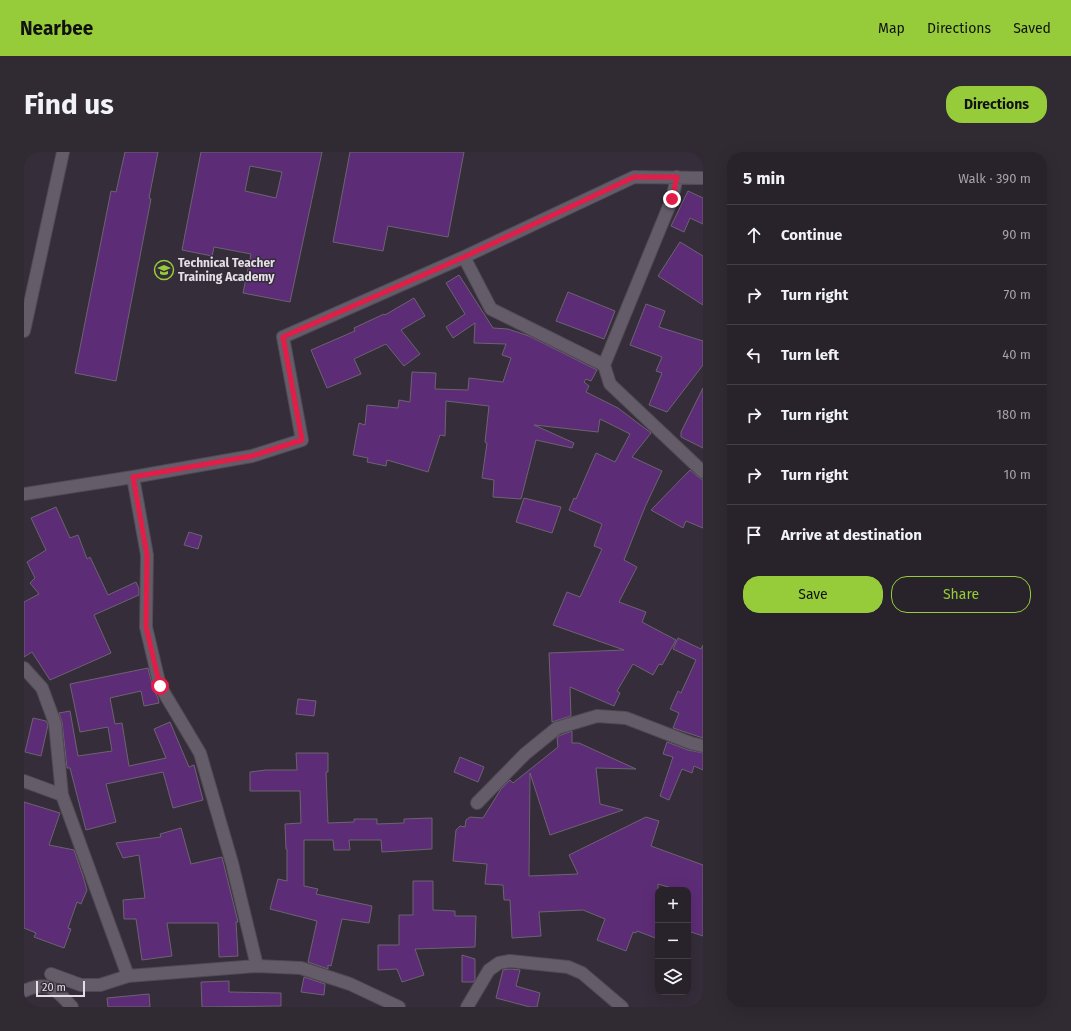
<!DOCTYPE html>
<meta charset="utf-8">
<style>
:root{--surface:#28222b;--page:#302a33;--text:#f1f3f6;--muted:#a5a4a9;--line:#443f47;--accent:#96cc3a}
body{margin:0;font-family:"Fira Sans",sans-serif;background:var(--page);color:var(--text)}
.controls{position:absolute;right:12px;bottom:12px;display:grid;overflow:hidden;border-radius:8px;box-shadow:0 4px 16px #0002}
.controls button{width:36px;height:36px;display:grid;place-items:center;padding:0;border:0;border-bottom:1px solid var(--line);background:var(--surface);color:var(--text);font:20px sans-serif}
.scale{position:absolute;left:12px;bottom:10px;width:49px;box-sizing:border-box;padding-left:4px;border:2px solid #e4dfe7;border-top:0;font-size:11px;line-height:14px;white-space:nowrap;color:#e4dfe7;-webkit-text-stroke:3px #352d39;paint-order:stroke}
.stop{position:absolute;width:12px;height:12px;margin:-9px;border:3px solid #e11d48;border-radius:50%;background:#fff}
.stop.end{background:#e11d48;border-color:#fff;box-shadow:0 1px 4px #0008}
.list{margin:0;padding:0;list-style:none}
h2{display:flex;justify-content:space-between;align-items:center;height:52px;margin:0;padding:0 16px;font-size:17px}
h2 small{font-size:13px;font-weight:400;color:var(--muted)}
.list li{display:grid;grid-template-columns:26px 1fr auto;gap:12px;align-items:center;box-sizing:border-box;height:60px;padding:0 16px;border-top:1px solid var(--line)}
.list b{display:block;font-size:15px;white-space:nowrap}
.list em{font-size:13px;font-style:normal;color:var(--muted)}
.actions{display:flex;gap:8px;padding:12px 16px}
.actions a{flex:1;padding:9px 0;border:1px solid var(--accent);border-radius:16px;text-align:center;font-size:14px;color:var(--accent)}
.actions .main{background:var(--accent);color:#111}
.icon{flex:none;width:22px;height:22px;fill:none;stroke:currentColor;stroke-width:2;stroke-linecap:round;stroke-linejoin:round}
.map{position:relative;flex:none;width:679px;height:855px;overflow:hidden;border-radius:16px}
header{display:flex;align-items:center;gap:24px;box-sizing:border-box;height:56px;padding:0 20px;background:var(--accent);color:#111}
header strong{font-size:19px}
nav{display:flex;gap:22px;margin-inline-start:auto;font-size:14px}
.intro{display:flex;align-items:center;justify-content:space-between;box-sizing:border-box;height:96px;padding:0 24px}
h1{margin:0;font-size:28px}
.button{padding:10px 18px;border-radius:16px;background:var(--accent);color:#111;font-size:14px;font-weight:700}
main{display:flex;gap:24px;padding:0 24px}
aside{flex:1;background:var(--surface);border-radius:16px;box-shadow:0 4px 16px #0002}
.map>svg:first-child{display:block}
.building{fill:#5d2c76;stroke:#6c6371;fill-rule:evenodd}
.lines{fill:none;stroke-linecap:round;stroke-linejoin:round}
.minor-casing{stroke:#504a54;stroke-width:14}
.minor{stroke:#645c69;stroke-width:12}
.route{stroke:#e11d48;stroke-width:5}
.labels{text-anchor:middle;stroke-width:3;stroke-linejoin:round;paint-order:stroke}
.poi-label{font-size:12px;font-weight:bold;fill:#e4dfe7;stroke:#352d39;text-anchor:start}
</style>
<header>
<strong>Nearbee</strong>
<nav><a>Map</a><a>Directions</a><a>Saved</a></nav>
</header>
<div class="intro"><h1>Find us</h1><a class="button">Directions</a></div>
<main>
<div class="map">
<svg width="679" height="855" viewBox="0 0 679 855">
<rect width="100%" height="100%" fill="#352d39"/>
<path class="building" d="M 101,0 L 134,0 L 125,46 L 127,47 L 92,229 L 51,221 L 87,39 L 92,40 Z
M 177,0 L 298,0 L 266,150 L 219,141 L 227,102 L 190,95 L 188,104 L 158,98 ZM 226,14 L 258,20 L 252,46 L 221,39 Z
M 326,0 L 440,0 L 424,85 L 364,74 L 359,99 L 309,90 Z
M 664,39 L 679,46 L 679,72 L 666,66 L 660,80 L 647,74 Z
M 656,90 L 679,104 L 679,153 L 634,124 Z
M 435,123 L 469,176 L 484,177 L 505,184 L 573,218 L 567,229 L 562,227 L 560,230 L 565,234 L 562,240 L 594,256 L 627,281 L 608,305 L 638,319 L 621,355 L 600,408 L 613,415 L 595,450 L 622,460 L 618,470 L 652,488 L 638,513 L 635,512 L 629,523 L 609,512 L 593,539 L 596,541 L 590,554 L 546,535 L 547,564 L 528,570 L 525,501 L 600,498 L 529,473 L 543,440 L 556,445 L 578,397 L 570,394 L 578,372 L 545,358 L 550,346 L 552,347 L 572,301 L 591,310 L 606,282 L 576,267 L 574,280 L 510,273 L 550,291 L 548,296 L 512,288 L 497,347 L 469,345 L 470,328 L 458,326 L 463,291 L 461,290 L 465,254 L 422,249 L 421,284 L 416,283 L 404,320 L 363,308 L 362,314 L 343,310 L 344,306 L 329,303 L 335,271 L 341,273 L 343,253 L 374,256 L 375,248 L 386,250 L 388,220 L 412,221 L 411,237 L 444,238 L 445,226 L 479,230 L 487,206 L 478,203 L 482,192 L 450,191 L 451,171 L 429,186 L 422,175 L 441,162 L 422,131 Z
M 544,140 L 591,159 L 580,187 L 532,169 Z
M 390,146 L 401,164 L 377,178 L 396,202 L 380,214 L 362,192 L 330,207 L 337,222 L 303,236 L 287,198 L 331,179 L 330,176 L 360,162 L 361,163 Z
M 622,152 L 641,159 L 635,175 L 679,189 L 679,213 L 643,260 L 625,253 L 638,221 L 632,219 L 638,205 L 606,193 Z
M 679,236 L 679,296 L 657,285 L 657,280 Z
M 666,318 L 674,325 L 679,328 L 679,376 L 662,369 L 659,376 L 627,358 Z
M 500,346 L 537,355 L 528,381 L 492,370 Z
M 32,355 L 46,386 L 54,383 L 63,407 L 66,405 L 84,443 L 112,430 L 115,437 L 115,443 L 70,463 L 87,501 L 26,528 L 8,500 L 0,505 L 0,450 L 15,442 L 6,431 L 11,426 L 3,410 L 22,398 L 7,366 Z
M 165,380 L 178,384 L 174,397 L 160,393 Z
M 654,486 L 677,497 L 679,493 L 679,586 L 649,576 L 655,561 L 646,557 L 654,539 L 657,541 L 672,508 L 649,497 Z
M 124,516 L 129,536 L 134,546 L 135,551 L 120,554 L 117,539 L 86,546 L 91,572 L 98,571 L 105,614 L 142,606 L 130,577 L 146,570 L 165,615 L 170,613 L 179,648 L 149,656 L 139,620 L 82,632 L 92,670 L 62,678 L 46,616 L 43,616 L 38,570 L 35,561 L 46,559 L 54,604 L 88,599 L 84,575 L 56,580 L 46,532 Z
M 274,547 L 292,549 L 290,564 L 272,562 Z
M 9,566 L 22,569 L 24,573 L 17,604 L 1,600 Z
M 548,579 L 548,591 L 555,591 L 612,617 L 572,616 L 576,652 L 599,658 L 526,683 L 506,621 L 505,724 L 554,722 L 545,703 L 622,665 L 635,669 L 627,694 L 679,713 L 679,784 L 664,779 L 664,738 L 655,738 L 634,732 L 634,787 L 613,779 L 612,781 L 609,780 L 602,799 L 573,788 L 581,767 L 559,758 L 515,760 L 517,784 L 488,786 L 486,748 L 480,748 L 479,733 L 461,732 L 463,712 L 429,709 L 432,678 L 436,674 L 441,675 L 442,668 L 446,665 L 459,666 L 477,637 L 486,628 L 489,631 L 534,595 L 533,585 L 537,583 Z
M 643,590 L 664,598 L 679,601 L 679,618 L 670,614 L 668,621 L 658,617 L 645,648 L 636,644 L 649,605 L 639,602 Z
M 272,601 L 304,601 L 304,620 L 302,620 L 304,671 L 330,670 L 330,667 L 353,667 L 353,672 L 380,671 L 380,667 L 408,666 L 408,697 L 358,700 L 357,688 L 325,688 L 326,698 L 310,698 L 309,688 L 280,688 L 280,734 L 294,737 L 292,742 L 348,754 L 345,771 L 318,767 L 307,814 L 304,813 L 304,817 L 284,810 L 293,769 L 246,757 L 254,727 L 263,729 L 263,697 L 262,697 L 261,672 L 277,671 L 276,639 L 226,639 L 226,620 L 242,618 L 273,618 Z
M 436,605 L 460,615 L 454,630 L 430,620 Z
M 0,650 L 36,661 L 25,693 L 50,698 L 59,724 L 63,738 L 57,752 L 53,750 L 44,776 L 47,777 L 40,796 L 10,785 L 12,781 L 0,776 Z
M 157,676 L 167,712 L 198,705 L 214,770 L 212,770 L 214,804 L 195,805 L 194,771 L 143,771 L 148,804 L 118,808 L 112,767 L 100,767 L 99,748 L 121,746 L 115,703 L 99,706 L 92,691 L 137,685 L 136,682 Z
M 389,729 L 409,729 L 409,758 L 431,759 L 431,764 L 452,764 L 451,795 L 391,797 L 400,823 L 378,830 L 373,817 L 354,818 L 354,793 L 375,793 L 375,763 L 389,763 Z
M 438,803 L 451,807 L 451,828 L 449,830 L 438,830 Z
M 486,817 L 496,818 L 492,834 L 516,841 L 513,855 L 506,855 L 472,846 L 479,818 Z
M 280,825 L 301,832 L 300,843 L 277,840 Z
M 205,829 L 205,840 L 257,841 L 257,854 L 178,855 L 177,830 Z
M 125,842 L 126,855 L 84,855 L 83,846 Z"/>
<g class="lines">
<defs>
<path id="minor" d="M 440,105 L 467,157 L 580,213 L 586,232 L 679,320
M 0,179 L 39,0
M 580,213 L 648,47 L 653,25
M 109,325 L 123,403 L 122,475 L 136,534 L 176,601 L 208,711 L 233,814
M 0,342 L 109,325 L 228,304 L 278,288 L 259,185 L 440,105 L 610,25 L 679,26
M 0,516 L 18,536 L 31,571 L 38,643 L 104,824
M 0,629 L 38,643
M 453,651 L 501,602 L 533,576 L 573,564 L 602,566 L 667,591 L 679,594
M 27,822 L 57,833 L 76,833 L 104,824 L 233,814 L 277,816 L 326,832 L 375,855
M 0,839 C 24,828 32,837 48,855
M 443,855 L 465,818 L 475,811 L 486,809 L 544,815 L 558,821 L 598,855"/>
</defs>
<use href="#minor" class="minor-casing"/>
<use href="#minor" class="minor"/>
</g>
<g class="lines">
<path class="route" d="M 136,534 L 122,475 L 123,403 L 109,325 L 228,304 L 278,288 L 259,185 L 440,105 L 610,25 L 653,25 L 648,47"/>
</g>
<defs>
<symbol id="university-ring" viewBox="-11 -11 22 22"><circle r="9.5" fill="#352d39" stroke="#96cc3a" stroke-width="1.5"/><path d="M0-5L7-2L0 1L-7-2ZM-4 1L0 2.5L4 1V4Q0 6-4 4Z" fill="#96cc3a"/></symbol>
</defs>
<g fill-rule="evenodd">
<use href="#university-ring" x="129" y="107" width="22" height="22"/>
</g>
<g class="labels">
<g class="poi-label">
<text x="154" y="115">Technical Teacher<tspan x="154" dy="14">Training Academy</tspan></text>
</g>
</g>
</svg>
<div class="controls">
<button>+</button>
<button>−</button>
<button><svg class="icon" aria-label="layers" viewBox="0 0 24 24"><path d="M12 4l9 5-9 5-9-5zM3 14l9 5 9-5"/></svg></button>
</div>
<div class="scale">20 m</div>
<div class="stop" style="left:136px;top:534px"></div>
<div class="stop end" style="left:648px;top:47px"></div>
</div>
<aside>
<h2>5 min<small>Walk · 390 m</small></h2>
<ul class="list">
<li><svg class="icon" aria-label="ahead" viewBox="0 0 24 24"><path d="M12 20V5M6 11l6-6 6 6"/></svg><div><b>Continue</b></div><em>90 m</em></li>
<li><svg class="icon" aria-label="right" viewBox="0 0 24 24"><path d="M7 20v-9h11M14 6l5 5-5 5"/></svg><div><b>Turn right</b></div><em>70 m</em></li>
<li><svg class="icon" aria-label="left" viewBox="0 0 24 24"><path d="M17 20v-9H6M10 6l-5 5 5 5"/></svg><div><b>Turn left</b></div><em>40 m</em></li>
<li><svg class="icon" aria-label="right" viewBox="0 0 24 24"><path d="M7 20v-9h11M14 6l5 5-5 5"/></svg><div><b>Turn right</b></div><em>180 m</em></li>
<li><svg class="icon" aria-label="right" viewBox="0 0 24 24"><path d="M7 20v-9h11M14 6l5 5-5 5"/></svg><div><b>Turn right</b></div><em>10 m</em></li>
<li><svg class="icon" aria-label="arrive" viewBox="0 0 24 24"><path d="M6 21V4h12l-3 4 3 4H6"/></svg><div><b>Arrive at destination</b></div></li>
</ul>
<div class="actions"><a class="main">Save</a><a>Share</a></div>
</aside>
</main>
